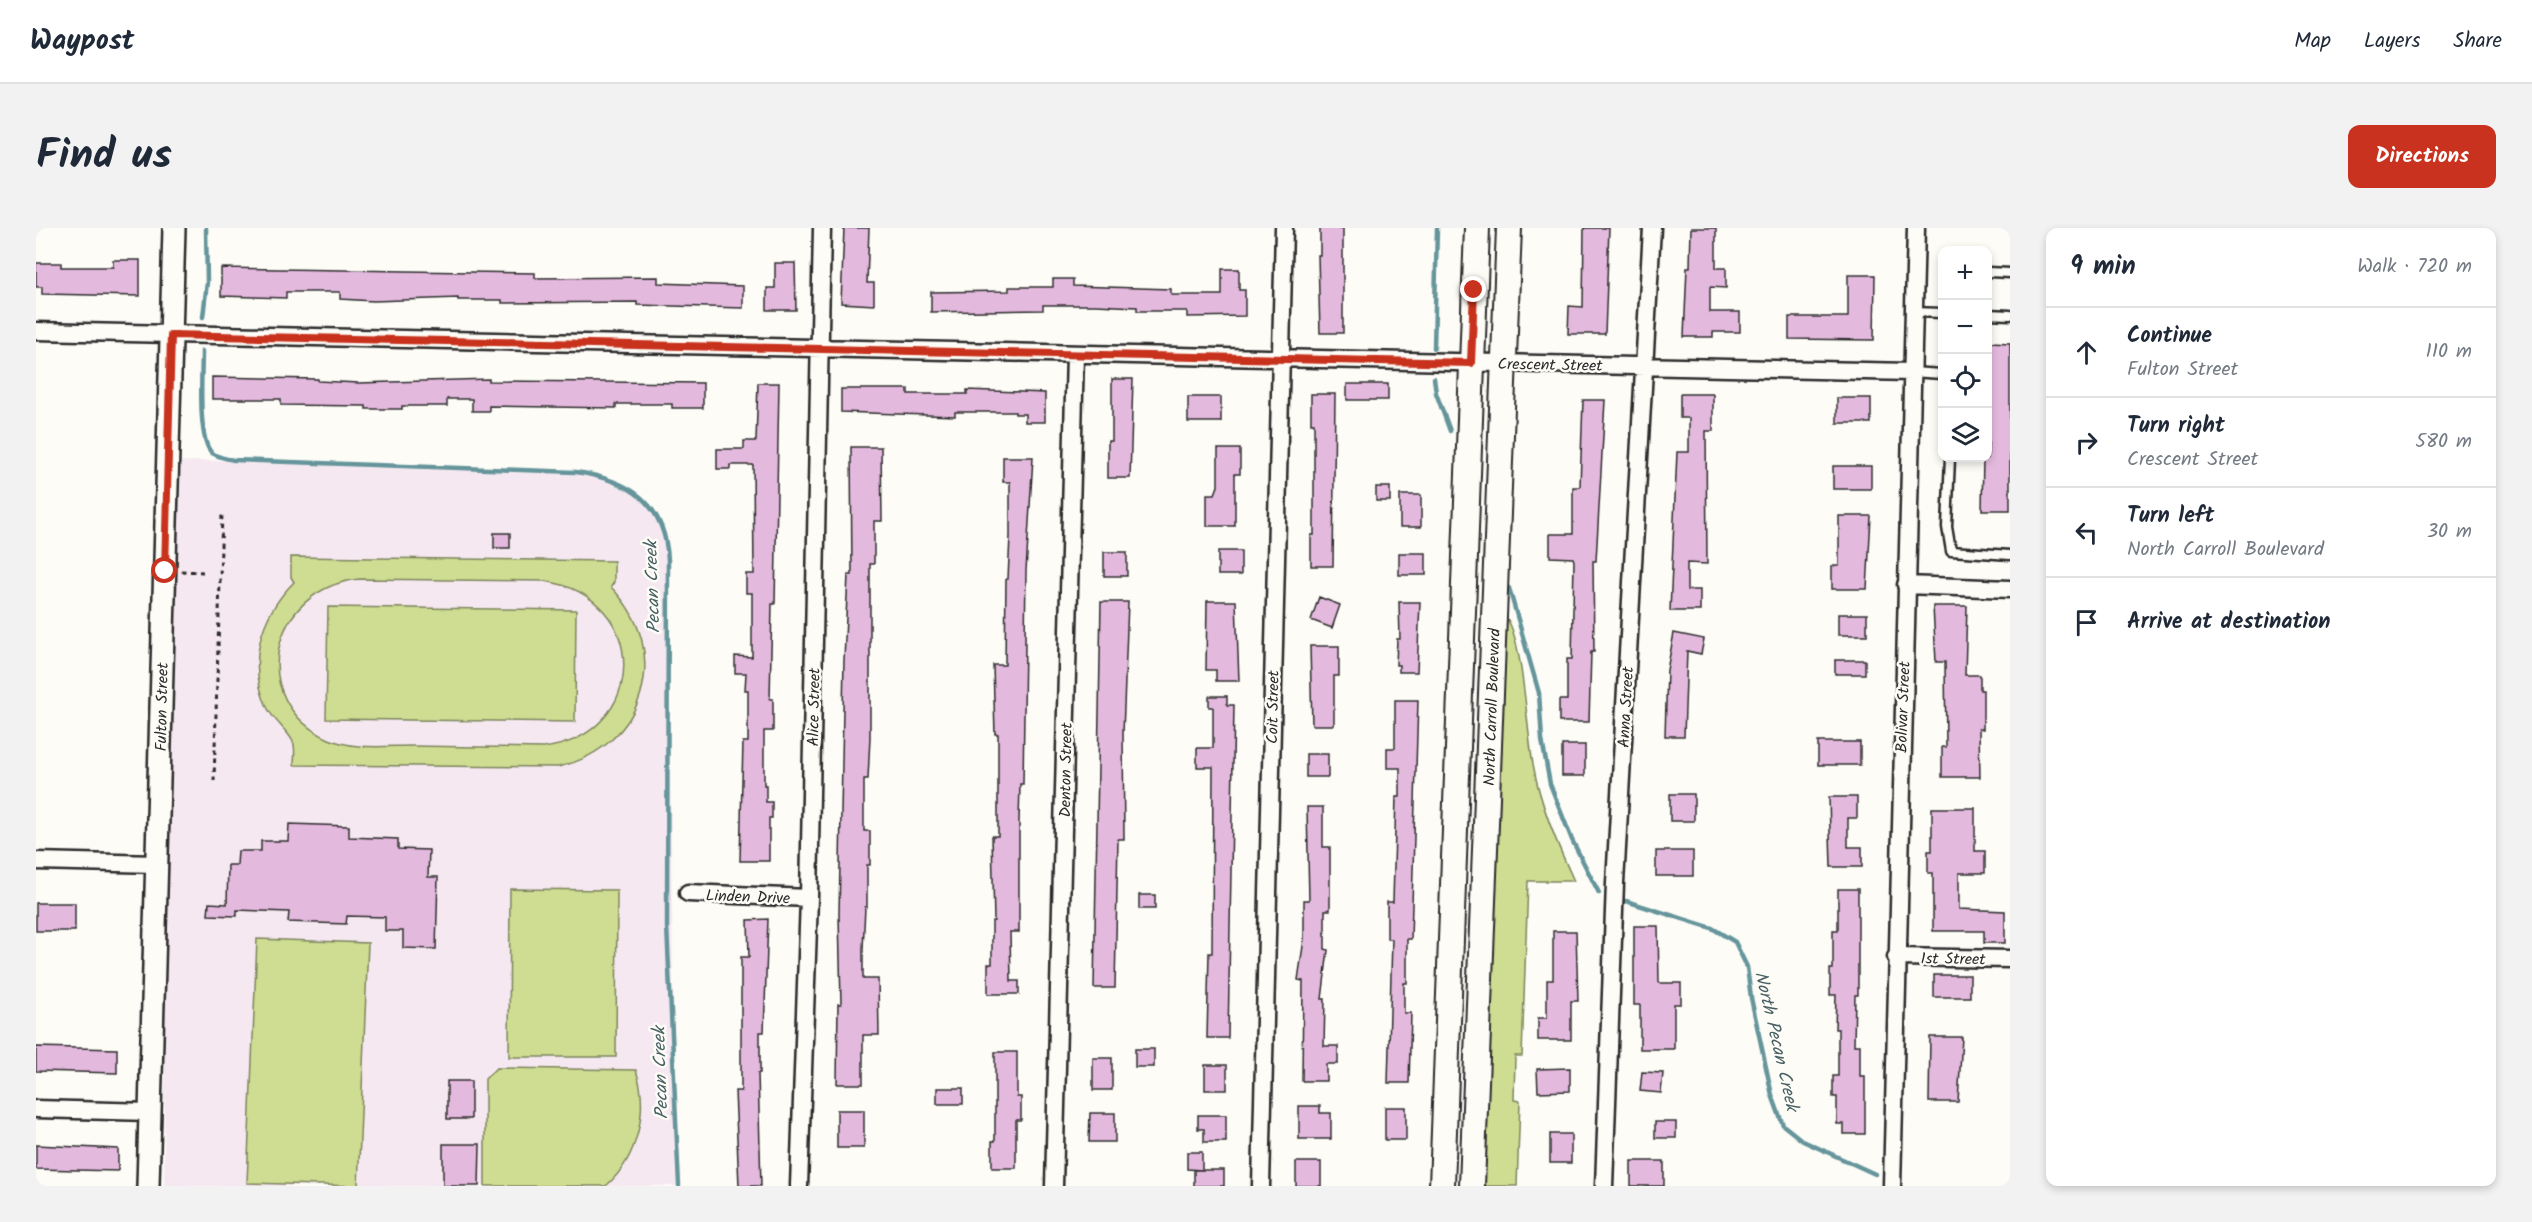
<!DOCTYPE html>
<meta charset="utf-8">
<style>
:root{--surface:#fff;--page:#f2f2f3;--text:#1f2937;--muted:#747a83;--line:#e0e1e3;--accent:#c8321e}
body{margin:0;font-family:Kalam,sans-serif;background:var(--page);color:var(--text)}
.controls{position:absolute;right:18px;top:18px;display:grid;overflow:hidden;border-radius:12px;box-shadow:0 3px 9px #0003}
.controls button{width:54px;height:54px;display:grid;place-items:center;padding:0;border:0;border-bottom:2px solid var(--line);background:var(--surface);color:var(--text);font:30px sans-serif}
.stop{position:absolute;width:18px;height:18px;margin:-14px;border:4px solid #c8321e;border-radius:50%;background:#fff}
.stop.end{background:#c8321e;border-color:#fff;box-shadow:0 2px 6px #0008}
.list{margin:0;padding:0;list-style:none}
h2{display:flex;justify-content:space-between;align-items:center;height:78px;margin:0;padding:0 24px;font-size:26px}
h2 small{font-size:20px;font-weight:400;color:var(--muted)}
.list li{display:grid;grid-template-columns:39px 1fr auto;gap:18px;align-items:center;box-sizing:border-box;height:90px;padding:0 24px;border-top:2px solid var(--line)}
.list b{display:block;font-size:22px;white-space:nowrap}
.list p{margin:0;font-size:20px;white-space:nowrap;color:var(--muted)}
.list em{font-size:20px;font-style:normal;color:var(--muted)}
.icon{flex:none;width:33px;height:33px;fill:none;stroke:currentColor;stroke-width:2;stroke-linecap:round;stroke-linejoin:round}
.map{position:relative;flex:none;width:1974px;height:958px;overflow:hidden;border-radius:12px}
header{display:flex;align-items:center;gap:36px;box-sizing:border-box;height:84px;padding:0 30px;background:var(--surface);border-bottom:2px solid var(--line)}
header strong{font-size:28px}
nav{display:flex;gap:33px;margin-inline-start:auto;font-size:21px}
.intro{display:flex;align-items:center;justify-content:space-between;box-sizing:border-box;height:144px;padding:0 36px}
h1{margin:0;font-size:42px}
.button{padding:15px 27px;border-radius:12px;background:var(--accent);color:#fff;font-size:21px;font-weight:700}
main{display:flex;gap:36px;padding:0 36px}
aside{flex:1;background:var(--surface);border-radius:12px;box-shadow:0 3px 9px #0003}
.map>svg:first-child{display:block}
.built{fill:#f6e8f0}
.green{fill:#cedd91;stroke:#7c845e;stroke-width:1.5;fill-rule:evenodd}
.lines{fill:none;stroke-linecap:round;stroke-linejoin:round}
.stream{stroke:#65959b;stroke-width:4.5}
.building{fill:#e4b9de;stroke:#2b2b2b;stroke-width:1.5}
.service-casing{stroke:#2b2b2b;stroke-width:13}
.minor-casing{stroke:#2b2b2b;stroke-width:21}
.tertiary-casing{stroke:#2b2b2b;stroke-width:26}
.secondary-casing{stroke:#2b2b2b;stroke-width:28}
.path{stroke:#2b2b2b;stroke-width:3;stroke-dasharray:4.5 4.5;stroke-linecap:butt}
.service{stroke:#fdfcf7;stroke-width:8}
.minor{stroke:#fdfcf7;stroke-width:16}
.tertiary{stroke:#fdfcf7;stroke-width:21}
.secondary{stroke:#fdfcf7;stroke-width:24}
.route{stroke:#c8321e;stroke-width:8}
.labels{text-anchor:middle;stroke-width:5;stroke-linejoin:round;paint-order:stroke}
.street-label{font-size:16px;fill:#2b2b2b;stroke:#fdfcf7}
.water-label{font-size:18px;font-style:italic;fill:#486063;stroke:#fdfcf7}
</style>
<header>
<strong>Waypost</strong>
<nav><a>Map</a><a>Layers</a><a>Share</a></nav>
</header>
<div class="intro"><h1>Find us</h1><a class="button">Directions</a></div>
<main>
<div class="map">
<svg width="1974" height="958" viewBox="0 0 1974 958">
<rect width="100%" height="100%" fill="#fdfcf7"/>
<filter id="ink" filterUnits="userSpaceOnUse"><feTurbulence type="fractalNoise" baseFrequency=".0167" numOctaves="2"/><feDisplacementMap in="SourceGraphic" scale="12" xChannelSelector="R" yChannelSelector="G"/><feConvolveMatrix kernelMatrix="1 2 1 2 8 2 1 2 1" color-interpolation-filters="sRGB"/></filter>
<g filter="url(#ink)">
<path class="built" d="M 198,232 L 540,244 L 587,256 L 596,261 L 620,286 L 629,308 L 631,327 L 640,958 L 128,958 L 132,234 Z"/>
<path class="green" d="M 255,329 L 578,333 L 578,354 L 575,359 C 638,423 609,519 522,539 L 258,537 C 258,531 260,519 257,514 C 254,505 238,493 232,481 C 210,436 224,388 258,354 L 255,349 ZM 324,351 L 508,353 C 615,368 614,507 507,520 C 463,519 419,519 375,518 C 349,518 318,522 293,511 C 209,474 233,360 324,351 Z
M 292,379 L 540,382 L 539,494 L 290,491 Z
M 1469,388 C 1487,407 1491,507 1497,536 C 1504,576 1521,616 1538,653 L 1492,653 L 1486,828 L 1479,828 L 1478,872 L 1484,873 L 1481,958 L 1446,958 Z
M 474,661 L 581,662 L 580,829 L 473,829 Z
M 221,711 L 332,715 L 322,958 L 211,955 Z
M 460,840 L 600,842 C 613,881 602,930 570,958 L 449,958 L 449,851 Z"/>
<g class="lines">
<path class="stream" d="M 167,89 L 171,54 L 170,0
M 1398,120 L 1401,0
M 166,123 C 166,144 161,212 176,225 C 182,229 191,231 198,232 L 540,244 C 593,252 629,274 632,332 L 631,698 L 643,958
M 1398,150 L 1400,165 L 1414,203
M 1473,360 L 1503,465 L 1506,512 L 1514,556 L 1536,612 L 1563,665
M 1590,673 L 1676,700 L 1699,714 L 1711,739 L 1715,770 L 1736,867 L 1747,897 L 1767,913 L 1839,946"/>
</g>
<path class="building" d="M 808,0 L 833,0 L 831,55 L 838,55 L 838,77 L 805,75 Z
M 1284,0 L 1307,0 L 1307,105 L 1284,105 L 1282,27 L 1284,27 Z
M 1548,0 L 1573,0 L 1569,106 L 1532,106 L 1533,78 L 1547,79 Z
M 1655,0 L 1680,0 L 1680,40 L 1690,40 L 1690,60 L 1674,59 L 1674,84 L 1704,84 L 1704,104 L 1677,104 L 1677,109 L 1648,109 L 1651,39 L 1654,39 Z
M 77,32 L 104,32 L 104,68 L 6,66 L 6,59 L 0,59 L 0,35 L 25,35 L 25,39 L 77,39 Z
M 739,35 L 759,35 L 760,82 L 731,82 L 731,60 L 739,60 Z
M 185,40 L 499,45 L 499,50 L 622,49 L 622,55 L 707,58 L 707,80 L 601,77 L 601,74 L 466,75 L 466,72 L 422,72 L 422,70 L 338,73 L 304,71 L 304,64 L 250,64 L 250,70 L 185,68 Z
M 1186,41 L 1203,41 L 1203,62 L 1209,62 L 1209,88 L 1151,89 L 1151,83 L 1101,83 L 1101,79 L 1060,77 L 1007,77 L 1007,82 L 895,84 L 895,64 L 973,63 L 973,59 L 1017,59 L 1017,51 L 1037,51 L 1037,58 L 1135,61 L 1135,67 L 1186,67 Z
M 1812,47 L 1839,47 L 1838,112 L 1753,111 L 1753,89 L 1812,89 Z
M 1954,114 L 1974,115 L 1974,282 L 1946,282 L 1947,230 L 1952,230 Z
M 176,149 L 282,151 L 282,153 L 323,155 L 453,151 L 453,153 L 667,155 L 667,180 L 636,180 L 636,176 L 580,176 L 580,180 L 453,178 L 453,183 L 436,183 L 436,171 L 411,171 L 411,178 L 366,178 L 366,181 L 330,181 L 330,178 L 245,177 L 245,171 L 176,171 Z
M 1076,151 L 1097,151 L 1094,250 L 1072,250 L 1072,213 L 1076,213 Z
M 722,155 L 743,155 L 739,376 L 736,376 L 734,471 L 737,471 L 737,503 L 728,503 L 728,557 L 730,557 L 730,574 L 736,574 L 736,590 L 733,590 L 733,633 L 704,633 L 707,514 L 712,514 L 712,462 L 709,462 L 710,445 L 699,445 L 699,428 L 716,429 L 716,365 L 710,365 L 710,346 L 718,346 L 717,237 L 694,237 L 694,241 L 681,241 L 681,221 L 708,221 L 708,213 L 720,213 Z
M 1311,156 L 1352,156 L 1352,172 L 1311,172 Z
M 805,161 L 872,161 L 872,166 L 931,166 L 931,162 L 1009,165 L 1009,194 L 989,194 L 989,186 L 979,186 L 979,184 L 919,184 L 919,188 L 805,184 Z
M 1275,166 L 1299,166 L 1297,338 L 1275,338 L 1275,307 L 1278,307 L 1278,195 L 1275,195 Z
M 1644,166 L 1677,166 L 1677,203 L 1670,203 L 1671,336 L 1651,335 L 1651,362 L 1664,362 L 1664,383 L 1634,383 L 1641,224 L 1653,224 L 1653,190 L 1644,190 Z
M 1152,169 L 1185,169 L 1185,194 L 1152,194 Z
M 1801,170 L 1835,170 L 1835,195 L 1801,195 Z
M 1547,172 L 1569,172 L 1560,333 L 1557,333 L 1558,424 L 1555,424 L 1553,494 L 1523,494 L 1523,472 L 1531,472 L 1531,431 L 1536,431 L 1538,333 L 1537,330 L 1514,329 L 1514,306 L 1537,306 L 1537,259 L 1544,259 Z
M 815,219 L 845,219 L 846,293 L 838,293 L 838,336 L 834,336 L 834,509 L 832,551 L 828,551 L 828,603 L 834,603 L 834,637 L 831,637 L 831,679 L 829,679 L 827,721 L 827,751 L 842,751 L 843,807 L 827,807 L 827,856 L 801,856 L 802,776 L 805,776 L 803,687 L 808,432 L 812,347 L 816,347 Z
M 1182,221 L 1204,221 L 1204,246 L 1199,246 L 1199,298 L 1171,298 L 1171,266 L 1179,266 L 1182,258 Z
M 967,229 L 997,229 L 990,343 L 987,556 L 984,556 L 983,593 L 983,704 L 974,704 L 975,753 L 983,753 L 983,766 L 952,766 L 952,736 L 956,736 L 956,693 L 958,693 L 956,608 L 962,608 L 962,506 L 959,506 L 957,437 L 969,437 L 970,351 L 972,351 L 974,308 L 974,254 L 967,254 Z
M 1797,238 L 1835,238 L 1835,261 L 1797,261 Z
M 1340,259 L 1354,259 L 1354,273 L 1340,273 Z
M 1364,267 L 1385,267 L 1385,299 L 1364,299 Z
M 1803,288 L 1835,288 L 1831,361 L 1796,361 L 1796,338 L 1803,338 Z
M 458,305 L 474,305 L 474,320 L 458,320 Z
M 1182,323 L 1205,323 L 1205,347 L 1182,347 Z
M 1068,324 L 1091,324 L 1091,348 L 1068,348 Z
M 1363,325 L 1390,325 L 1390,347 L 1363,347 Z
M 1283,369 L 1304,377 L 1296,400 L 1275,392 Z
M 1171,373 L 1200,373 L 1203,453 L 1180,453 L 1180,442 L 1170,442 Z
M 1065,374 L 1092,374 L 1087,505 L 1088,611 L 1082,611 L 1079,760 L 1058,760 Z
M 1363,374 L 1384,374 L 1381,444 L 1363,444 L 1363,437 L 1360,437 L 1361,411 L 1364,411 Z
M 1897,378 L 1931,378 L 1929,447 L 1944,447 L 1944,462 L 1947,462 L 1947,501 L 1943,501 L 1944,549 L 1906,549 L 1906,519 L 1910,519 L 1909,434 L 1900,434 Z
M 1802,386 L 1831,386 L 1831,407 L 1802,407 Z
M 1638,405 L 1668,411 L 1665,426 L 1651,423 L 1648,508 L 1629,508 L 1631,442 Z
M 1274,418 L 1303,418 L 1303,448 L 1298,448 L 1298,497 L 1276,497 Z
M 1799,432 L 1829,432 L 1829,446 L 1799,446 Z
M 1173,468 L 1191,468 L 1191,477 L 1198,477 L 1192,810 L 1171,810 L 1173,725 L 1176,725 L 1177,539 L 1161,539 L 1161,520 L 1177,520 L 1177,479 L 1173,479 Z
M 1359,472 L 1382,472 L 1375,711 L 1371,711 L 1371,755 L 1368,755 L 1368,785 L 1375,785 L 1373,855 L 1352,855 L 1356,711 L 1351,711 L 1351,674 L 1357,674 L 1360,569 L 1364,569 L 1364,540 L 1351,540 L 1351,520 L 1359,520 Z
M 1782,514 L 1824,514 L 1824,537 L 1782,537 Z
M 1526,517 L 1549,517 L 1549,548 L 1526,548 Z
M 1270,526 L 1292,526 L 1292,549 L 1270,549 Z
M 1634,566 L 1658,566 L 1658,593 L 1634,593 Z
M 1793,569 L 1821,569 L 1821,590 L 1812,590 L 1812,619 L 1826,619 L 1826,639 L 1795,639 Z
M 1271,579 L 1287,579 L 1287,619 L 1294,619 L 1294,682 L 1289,682 L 1289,721 L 1292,722 L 1286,771 L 1289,771 L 1288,818 L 1302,818 L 1302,836 L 1290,836 L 1290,853 L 1266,853 L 1267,753 L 1262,752 L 1268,711 L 1268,672 L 1273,672 Z
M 1896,580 L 1939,580 L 1939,623 L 1949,623 L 1949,645 L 1923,645 L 1923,681 L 1969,683 L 1969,715 L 1948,715 L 1948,703 L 1897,703 L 1897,645 L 1892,645 L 1892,623 L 1896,623 Z
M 253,596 L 313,598 L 313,609 L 362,611 L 362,621 L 393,622 L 392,649 L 402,649 L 400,721 L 367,720 L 367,703 L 349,703 L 349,689 L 311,688 L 310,696 L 252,694 L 253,684 L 201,682 L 201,688 L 172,687 L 173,675 L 191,676 L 192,637 L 201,637 L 202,623 L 225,623 L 225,613 L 252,613 Z
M 1620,623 L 1657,623 L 1657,648 L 1620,648 Z
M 1802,661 L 1822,661 L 1822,767 L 1819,767 L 1818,817 L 1824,817 L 1824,848 L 1829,848 L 1829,906 L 1808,906 L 1808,896 L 1801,896 L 1801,869 L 1797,869 L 1797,848 L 1802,848 L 1802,801 L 1799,801 L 1800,767 L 1794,767 L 1794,741 L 1797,741 L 1797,702 L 1802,702 Z
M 1103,667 L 1119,667 L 1119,681 L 1103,681 Z
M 0,675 L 39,675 L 39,703 L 0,703 Z
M 732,691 L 728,804 L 724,804 L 724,845 L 722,845 L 725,958 L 703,958 L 699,863 L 705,863 L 705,729 L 713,729 L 712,692 Z
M 1598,698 L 1622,698 L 1623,755 L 1645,755 L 1645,776 L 1638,776 L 1638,821 L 1604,821 L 1604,777 L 1598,777 Z
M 1517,703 L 1540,703 L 1542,773 L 1535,773 L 1535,812 L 1502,812 L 1502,790 L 1511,790 L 1511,752 L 1517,752 Z
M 1898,747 L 1934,747 L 1934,769 L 1898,769 Z
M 1894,809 L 1926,809 L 1922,874 L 1893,874 Z
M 0,819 L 81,821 L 81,845 L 0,843 Z
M 1099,821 L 1118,821 L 1118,839 L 1099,839 Z
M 959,824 L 981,824 L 981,869 L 985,869 L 985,892 L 980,892 L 980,940 L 956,940 L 956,913 L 959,913 Z
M 1057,830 L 1076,830 L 1076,862 L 1057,862 Z
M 1169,837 L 1191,837 L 1191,862 L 1169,862 Z
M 1534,840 L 1534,863 L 1502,864 L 1501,841 Z
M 1606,844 L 1627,845 L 1625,865 L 1604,863 Z
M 411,853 L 435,853 L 435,891 L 411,891 Z
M 901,860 L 927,860 L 927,876 L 901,876 Z
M 1263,878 L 1284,878 L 1284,885 L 1295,885 L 1295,911 L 1263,911 Z
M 1349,879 L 1370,879 L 1370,912 L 1349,912 Z
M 801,882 L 828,882 L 828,920 L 801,920 Z
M 1054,885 L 1079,885 L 1079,914 L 1053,914 Z
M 1162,887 L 1190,887 L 1190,914 L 1168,914 L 1168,901 L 1162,901 Z
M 1619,894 L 1640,894 L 1640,910 L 1619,910 Z
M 1514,906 L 1535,906 L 1535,935 L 1514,935 Z
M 407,916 L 444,916 L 443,958 L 407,958 Z
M 0,917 L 82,921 L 82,943 L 0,941 Z
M 1151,924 L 1166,924 L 1166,942 L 1151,941 Z
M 1595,933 L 1628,933 L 1628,958 L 1595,958 Z
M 1260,934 L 1285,934 L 1285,958 L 1260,958 Z
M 1158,942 L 1188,942 L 1188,958 L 1158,958 Z"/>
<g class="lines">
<defs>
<path id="service" d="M 1952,44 L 1974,45
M 1877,84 L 1906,85
M 1952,86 L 1974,87
M 1875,144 L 1906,146
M 1914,230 L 1911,299 L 1915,323 L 1974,327"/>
<path id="minor" d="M 0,103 L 1875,144
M 1870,357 L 1974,361
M 0,633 L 121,636
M 652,665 L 773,670
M 1860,729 L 1974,731
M 0,881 L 114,884
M 763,958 L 773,670 L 786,0
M 1018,958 L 1039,126
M 1225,958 L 1248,0
M 1568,958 L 1579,655 L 1616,0
M 1856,958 L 1880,0"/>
<path id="tertiary" d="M 112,958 L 138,0"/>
<path id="secondary" d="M 1406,958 L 1441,0
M 1436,958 L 1473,0"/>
</defs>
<use href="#service" class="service-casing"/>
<use href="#minor" class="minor-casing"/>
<use href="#tertiary" class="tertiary-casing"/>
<use href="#secondary" class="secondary-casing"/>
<path class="path" d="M 145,343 L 167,344
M 178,553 L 186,285"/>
<use href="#service" class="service"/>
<use href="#minor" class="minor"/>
<use href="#tertiary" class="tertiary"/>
<use href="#secondary" class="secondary"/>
</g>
</g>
<g class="lines" filter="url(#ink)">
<path class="route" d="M 129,343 L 135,107 L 1435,135 L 1438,62"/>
</g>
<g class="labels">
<g class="street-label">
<text transform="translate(1514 136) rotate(1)" y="6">Crescent Street</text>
<text transform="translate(125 479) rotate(-89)" y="6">Fulton Street</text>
<text transform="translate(777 479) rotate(-89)" y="6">Alice Street</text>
<text transform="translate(1236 479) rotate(-89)" y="6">Coit Street</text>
<text transform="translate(1455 479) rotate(-88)" y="6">North Carroll Boulevard</text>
<text transform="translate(1589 479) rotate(-87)" y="6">Anna Street</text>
<text transform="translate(1866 479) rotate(-88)" y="6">Bolivar Street</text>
<text transform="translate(1029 542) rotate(-89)" y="6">Denton Street</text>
<text transform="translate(712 668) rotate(2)" y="6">Linden Drive</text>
<text transform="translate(1917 730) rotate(1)" y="6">1st Street</text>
</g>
<g class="water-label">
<text transform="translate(616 359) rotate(-92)" y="6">Pecan Creek</text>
<text transform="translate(1741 813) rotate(77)" y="6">North Pecan Creek</text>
<text transform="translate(624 845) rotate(-92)" y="6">Pecan Creek</text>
</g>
</g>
</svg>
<div class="controls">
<button>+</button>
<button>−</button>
<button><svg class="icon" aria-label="locate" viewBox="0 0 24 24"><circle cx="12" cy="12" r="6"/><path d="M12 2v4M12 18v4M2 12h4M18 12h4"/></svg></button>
<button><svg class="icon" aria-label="layers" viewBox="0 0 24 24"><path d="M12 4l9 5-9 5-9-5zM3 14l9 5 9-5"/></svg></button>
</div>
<div class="stop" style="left:129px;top:343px"></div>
<div class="stop end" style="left:1438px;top:62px"></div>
</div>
<aside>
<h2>9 min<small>Walk · 720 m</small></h2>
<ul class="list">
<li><svg class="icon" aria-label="ahead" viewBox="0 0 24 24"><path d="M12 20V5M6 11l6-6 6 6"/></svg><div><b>Continue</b><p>Fulton Street</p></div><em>110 m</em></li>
<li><svg class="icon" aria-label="right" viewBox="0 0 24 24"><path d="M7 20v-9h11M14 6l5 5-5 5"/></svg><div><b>Turn right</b><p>Crescent Street</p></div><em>580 m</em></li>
<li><svg class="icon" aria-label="left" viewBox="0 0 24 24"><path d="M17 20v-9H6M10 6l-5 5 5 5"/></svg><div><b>Turn left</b><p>North Carroll Boulevard</p></div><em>30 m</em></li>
<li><svg class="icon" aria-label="arrive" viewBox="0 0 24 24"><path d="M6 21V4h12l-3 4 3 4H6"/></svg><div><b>Arrive at destination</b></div></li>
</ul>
</aside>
</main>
